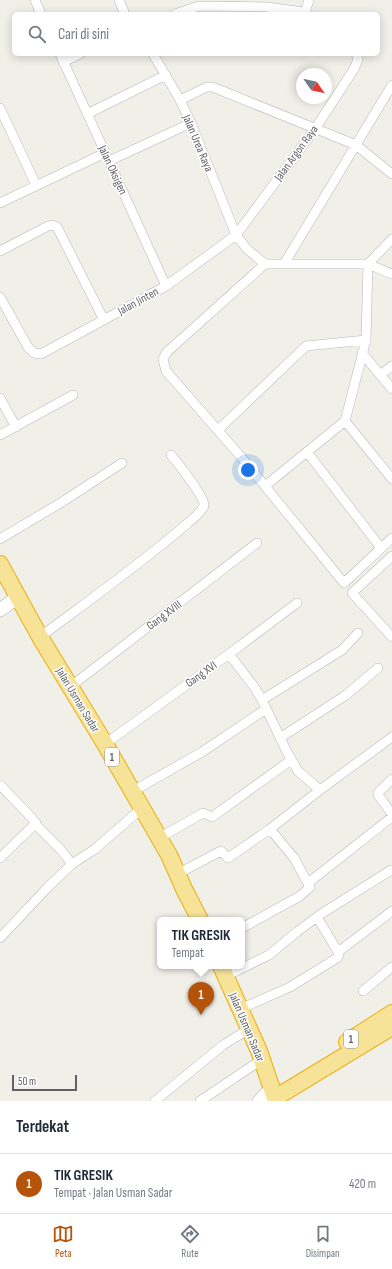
<!DOCTYPE html>
<html lang="id">
<meta charset="utf-8">
<style>
:root{--surface:#fff;--page:#f6f6f7;--text:#1f2937;--muted:#747a83;--line:#e0e1e3;--accent:#b45309}
body{margin:0;font-family:"Sofia Sans Condensed",sans-serif;background:var(--page);color:var(--text)}
.compass{position:absolute;left:296px;top:68px;width:36px;height:36px;border-radius:50%;background:var(--surface);box-shadow:0 2px 10px #0003;rotate:124deg}
.scale{position:absolute;left:12px;bottom:10px;width:65px;box-sizing:border-box;padding-left:4px;border:2px solid #5f6267;border-top:0;font-size:11px;line-height:14px;white-space:nowrap;color:#5f6267;-webkit-text-stroke:3px #fff;paint-order:stroke}
.you{position:absolute;left:248px;top:470px;width:14px;height:14px;margin:-10px;border:3px solid #fff;border-radius:50%;background:#1a73e8;box-shadow:0 0 0 6px #1a73e833}
.badge{display:grid;place-items:center;width:26px;height:26px;border-radius:50%;background:var(--accent);color:#fff;font-size:13px;font-weight:700}
.pin{position:absolute;translate:-50% -33px;filter:drop-shadow(0 1px 2px #0008)}
.pin::after{content:'';position:absolute;top:21px;width:14px;height:12px;background:inherit;clip-path:polygon(0 0,100% 0,50% 100%)}
.popup{position:absolute;left:157px;top:917px;width:88px;height:52px;box-sizing:border-box;display:grid;place-content:center;border-radius:6px;background:var(--surface);filter:drop-shadow(0 1px 3px #0005);font-size:13px;white-space:nowrap;color:var(--muted)}
.popup b{font-size:15px;color:var(--text)}
.popup::after{content:'';position:absolute;left:50%;top:100%;margin-left:-8px;border:8px solid transparent;border-top-color:var(--surface)}
.list{margin:0;padding:0;list-style:none}
h2{display:flex;justify-content:space-between;align-items:center;height:52px;margin:0;padding:0 16px;font-size:17px}
h2 small{font-size:13px;font-weight:400;color:var(--muted)}
.list li{display:grid;grid-template-columns:26px 1fr auto;gap:12px;align-items:center;box-sizing:border-box;height:60px;padding:0 16px;border-top:1px solid var(--line)}
.list b{display:block;font-size:15px;white-space:nowrap}
.list p{margin:0;font-size:13px;white-space:nowrap;color:var(--muted)}
.list em{font-size:13px;font-style:normal;color:var(--muted)}
.icon{flex:none;width:22px;height:22px;fill:none;stroke:currentColor;stroke-width:2;stroke-linecap:round;stroke-linejoin:round}
.map{position:relative;flex:none;width:392px;height:1101px;overflow:hidden}
.search{position:absolute;background:var(--surface);box-shadow:0 2px 10px #0003;left:12px;right:12px;top:12px;height:44px;display:flex;align-items:center;gap:10px;box-sizing:border-box;padding:0 14px;border-radius:6px;color:var(--muted);font-size:15px}
.sheet{height:112px;background:var(--surface)}
nav{display:flex;justify-content:space-around;align-items:center;box-sizing:border-box;height:56px;border-top:1px solid var(--line);background:var(--surface);font-size:11px;color:var(--muted)}
nav a{display:grid;justify-items:center;gap:2px}
nav .on{color:var(--accent)}
.map>svg:first-child{display:block}
.lines{fill:none;stroke-linecap:round;stroke-linejoin:round}
.street-casing{stroke:#b5b7bb;stroke-width:10}
.secondary-casing{stroke:#b6b9be;stroke-width:14}
.highway-casing{stroke:#ebaf0d;stroke-width:18}
.street{stroke:#fff;stroke-width:9}
.secondary{stroke:#fff;stroke-width:13}
.highway{stroke:#f7e398;stroke-width:16}
.labels{text-anchor:middle;stroke-width:3;stroke-linejoin:round;paint-order:stroke}
.shield{fill:#fff;stroke:#8f9195;stroke-width:1}
.shield-label{font-size:11px;font-weight:bold;fill:#5f6267}
.street-label{font-size:12px;fill:#5f6267;stroke:#fff}
</style>
<div class="map">
<svg width="392" height="1101" viewBox="0 0 392 1101">
<rect width="100%" height="100%" fill="#f0efe8"/>
<g class="lines">
<defs>
<path id="street" d="M 35,0 L 41,14
M 119,0 L 125,14
M 305,12 L 309,0
M 175,14 L 199,6 L 266,7 L 305,12 L 307,14
M 60,54 L 166,286
M 153,54 L 180,100 L 191,123 L 236,235 L 247,249 L 265,264 L 368,264 L 392,274
M 63,62 L 80,54
M 180,100 L 207,87 L 212,87 L 220,90 L 356,145 L 392,174
M 0,108 L 36,185
M 87,114 L 166,75
M 109,161 L 191,123
M 0,203 L 105,153
M 0,251 L 48,226 L 52,225 L 57,227 L 104,320
M 265,264 L 167,352 L 163,359 L 166,371 L 242,458 L 344,583 L 392,538
M 284,264 L 392,85
M 0,297 L 28,347 L 34,353 L 41,354 L 166,286 L 236,235 L 315,129 L 354,69 C 356,64 360,59 356,54
M 362,353 L 392,389
M 380,375 L 392,366
M 0,398 L 16,427
M 345,421 L 366,340 L 368,264 L 392,239
M 345,421 L 392,479
M 218,430 L 306,346 L 366,340
M 0,435 L 73,395
M 307,452 L 381,548
M 265,486 L 345,421
M 0,539 L 62,502 L 122,463
M 392,556 L 352,593 L 392,637
M 40,637 C 87,602 136,567 181,529 C 186,524 203,512 204,505 C 206,499 177,462 171,455
M 229,654 L 255,688 L 262,700 L 286,750 L 298,771 L 320,790
M 70,687 L 257,543
M 262,700 L 342,650 L 358,633
M 280,738 L 346,695 L 378,668
M 105,744 L 229,654 L 297,603
M 392,779 L 378,793 L 378,795 L 392,814
M 0,785 L 31,817 L 39,828 L 61,850 L 72,864
M 133,791 L 202,752 L 266,709
M 159,838 L 203,813 L 212,817 L 291,760
M 0,858 L 36,823
M 177,874 L 221,851 L 228,858 L 270,829 L 320,790 L 392,737
M 308,883 L 392,817
M 317,917 L 338,952
M 242,928 L 300,896 L 310,887 L 294,858 L 270,829
M 0,938 L 47,888 L 72,864 L 95,849 L 142,808
M 338,952 L 392,911
M 226,976 L 269,955 L 298,931 L 321,914 L 391,870
M 363,991 L 392,967
M 240,1009 L 290,987 L 337,958 L 339,955 L 338,952
M 155,1101 L 223,1045 L 249,1029
M 200,1101 L 261,1060"/>
<path id="secondary" d="M 0,610 L 18,597
M 259,1101 L 271,1089"/>
<path id="highway" d="M 0,564 L 40,637 L 105,744 L 169,855 L 184,889 L 200,920
M 221,966 L 259,1051 L 275,1098 L 392,1027
M 347,1042 L 392,1013"/>
</defs>
<use href="#street" class="street-casing"/>
<use href="#secondary" class="secondary-casing"/>
<use href="#highway" class="highway-casing"/>
<use href="#street" class="street"/>
<use href="#secondary" class="secondary"/>
<use href="#highway" class="highway"/>
</g>
<g class="labels">
<g class="shield">
<rect x="105" y="748" width="14" height="18" rx="3"/>
<rect x="344" y="1030" width="14" height="18" rx="3"/>
</g>
<g class="shield-label">
<text x="112" y="761">1</text>
<text x="351" y="1043">1</text>
</g>
<g class="street-label">
<text transform="translate(198 143) rotate(67)" y="4">Jalan Urea Raya</text>
<text transform="translate(296 153) rotate(-54)" y="4">Jalan Argon Raya</text>
<text transform="translate(113 170) rotate(65)" y="4">Jalan Oksigen</text>
<text transform="translate(138 301) rotate(-29)" y="4">Jalan Jinten</text>
<text transform="translate(164 615) rotate(-37)" y="4">Gang XVIII</text>
<text transform="translate(201 674) rotate(-36)" y="4">Gang XVI</text>
<text transform="translate(78 700) rotate(59)" y="4">Jalan Usman Sadar</text>
<text transform="translate(247 1027) rotate(67)" y="4">Jalan Usman Sadar</text>
</g>
</g>
</svg>
<svg class="compass" viewBox="-18 -18 36 36"><path d="M0-13l5 13h-10z" fill="#e53935"/><path d="M0 13l5-13h-10z" fill="#747a83"/></svg>
<div class="scale">50 m</div>
<div class="you"></div>
<div class="pin badge" style="left:201px;top:1015px">1</div>
<div class="popup"><b>TIK GRESIK</b>Tempat</div>
<div class="search"><svg class="icon" aria-label="search" viewBox="0 0 24 24"><circle cx="10" cy="10" r="6"/><path d="M15 15l6 6"/></svg>Cari di sini</div>
</div>
<section class="sheet">
<h2>Terdekat<small></small></h2>
<ul class="list">
<li><span class="badge">1</span><div><b>TIK GRESIK</b><p>Tempat · Jalan Usman Sadar</p></div><em>420 m</em></li>
</ul>
</section>
<nav>
<a class="on"><svg class="icon" aria-label="map" viewBox="0 0 24 24"><path d="M3 6l6-2 6 2 6-2v14l-6 2-6-2-6 2zM9 4v14M15 6v14"/></svg>Peta</a>
<a><svg class="icon" aria-label="directions" viewBox="0 0 24 24"><path d="M12 3l9 9-9 9-9-9zM9 14v-3h6M13 9l2 2-2 2"/></svg>Rute</a>
<a><svg class="icon" aria-label="saved" viewBox="0 0 24 24"><path d="M7 4h10v16l-5-4-5 4z"/></svg>Disimpan</a>
</nav>
